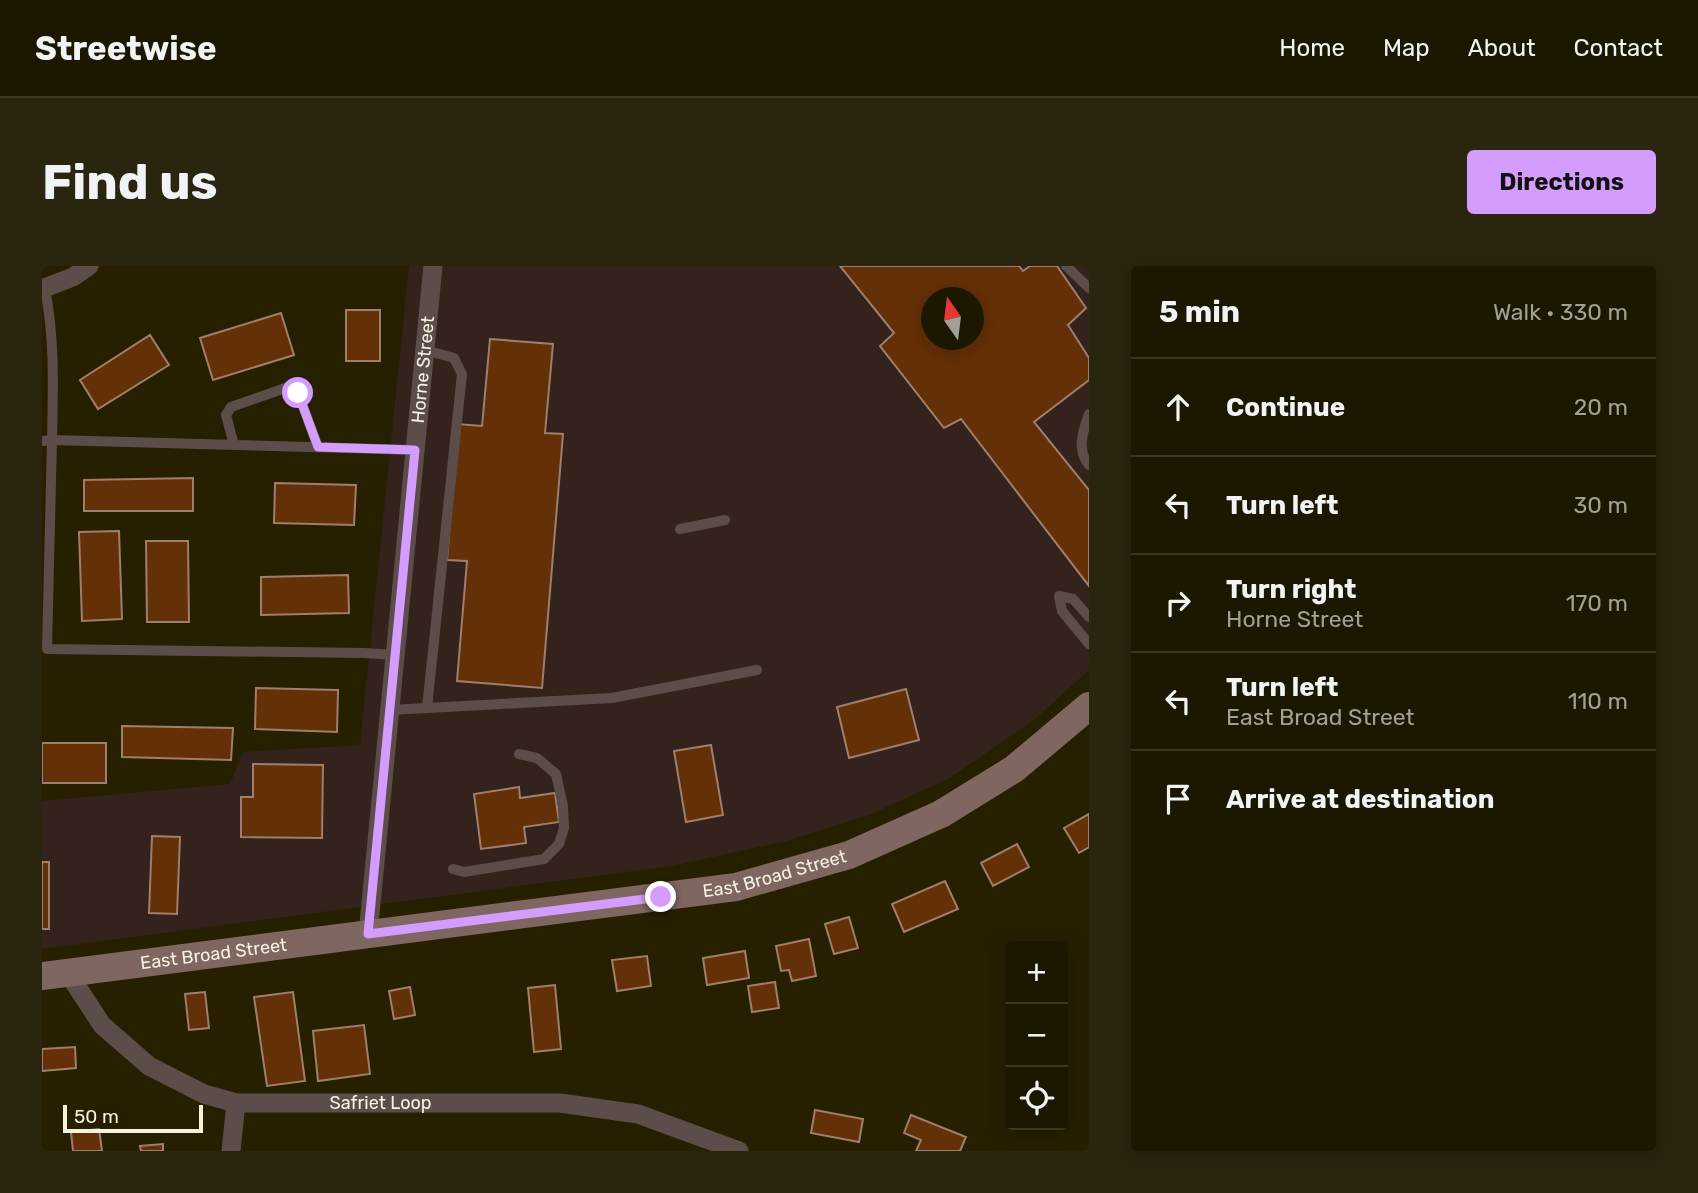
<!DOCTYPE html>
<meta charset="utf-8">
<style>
:root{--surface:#1c1800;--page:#29250f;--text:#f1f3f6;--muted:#a0a099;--line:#3a3722;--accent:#d49cfc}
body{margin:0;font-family:Rubik,sans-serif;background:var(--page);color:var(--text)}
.controls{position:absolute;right:21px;bottom:21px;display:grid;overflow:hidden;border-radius:7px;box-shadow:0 4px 18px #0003}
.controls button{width:63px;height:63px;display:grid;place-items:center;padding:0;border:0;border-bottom:2px solid var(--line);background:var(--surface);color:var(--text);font:35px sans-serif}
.compass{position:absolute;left:879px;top:21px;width:63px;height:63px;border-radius:50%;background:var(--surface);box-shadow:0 4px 18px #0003;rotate:346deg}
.scale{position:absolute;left:21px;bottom:18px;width:140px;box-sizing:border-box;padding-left:7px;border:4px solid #f6f2e0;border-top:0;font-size:19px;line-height:24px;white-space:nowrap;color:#f6f2e0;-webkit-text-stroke:5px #262000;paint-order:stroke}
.stop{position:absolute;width:21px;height:21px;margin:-16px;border:5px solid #d49cfc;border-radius:50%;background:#fff}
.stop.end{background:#d49cfc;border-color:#fff;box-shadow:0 2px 7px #0008}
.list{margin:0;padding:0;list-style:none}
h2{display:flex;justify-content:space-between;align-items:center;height:91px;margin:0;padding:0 28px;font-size:30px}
h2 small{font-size:23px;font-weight:400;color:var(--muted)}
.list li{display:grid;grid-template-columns:46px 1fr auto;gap:21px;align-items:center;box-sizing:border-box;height:98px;padding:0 28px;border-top:2px solid var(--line)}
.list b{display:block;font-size:26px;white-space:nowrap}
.list p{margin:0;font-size:23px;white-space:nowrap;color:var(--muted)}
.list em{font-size:23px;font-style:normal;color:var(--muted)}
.icon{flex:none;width:38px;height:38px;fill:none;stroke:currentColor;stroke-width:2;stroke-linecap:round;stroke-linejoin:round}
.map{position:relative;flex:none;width:1047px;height:885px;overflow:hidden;border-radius:7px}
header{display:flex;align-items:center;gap:42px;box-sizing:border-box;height:98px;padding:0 35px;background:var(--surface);border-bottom:2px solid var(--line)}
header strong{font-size:33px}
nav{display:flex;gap:38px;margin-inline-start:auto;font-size:24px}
.intro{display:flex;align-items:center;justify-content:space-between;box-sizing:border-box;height:168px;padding:0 42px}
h1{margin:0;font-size:49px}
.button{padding:18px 32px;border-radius:7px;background:var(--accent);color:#111;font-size:24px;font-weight:700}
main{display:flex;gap:42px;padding:0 42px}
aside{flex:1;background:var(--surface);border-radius:7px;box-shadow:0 4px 18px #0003}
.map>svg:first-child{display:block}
.commercial{fill:#34221d;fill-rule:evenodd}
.building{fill:#643007;stroke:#9f7e6b;stroke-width:2;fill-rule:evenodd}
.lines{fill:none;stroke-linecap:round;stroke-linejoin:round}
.lane{stroke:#5d4d4a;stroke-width:10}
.street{stroke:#5d4d4a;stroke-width:19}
.secondary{stroke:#7f6661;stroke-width:28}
.route{stroke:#d49cfc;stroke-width:9}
.labels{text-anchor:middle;stroke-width:5;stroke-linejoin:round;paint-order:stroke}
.street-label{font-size:18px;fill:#f6f2e0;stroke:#262000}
</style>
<header>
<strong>Streetwise</strong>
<nav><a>Home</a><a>Map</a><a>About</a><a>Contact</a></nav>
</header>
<div class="intro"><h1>Find us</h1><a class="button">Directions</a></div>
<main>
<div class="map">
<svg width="1047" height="885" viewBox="0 0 1047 885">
<rect width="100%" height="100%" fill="#262000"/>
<path class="commercial" d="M 367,0 L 1047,0 L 1047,404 L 992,454 L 906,513 L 827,549 L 741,576 L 630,600 L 0,683 L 0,535 L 188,518 L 201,486 L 318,479 ZM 890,32 L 932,32 L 932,74 L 890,74 Z"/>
<path class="building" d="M 798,0 L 977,0 L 981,5 L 988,0 L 1015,0 L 1044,42 L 1026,59 L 1047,92 L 1047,114 L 992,156 L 1047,224 L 1047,320 L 919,153 L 902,162 L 838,80 L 852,67 ZM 890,32 L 932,32 L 932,74 L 890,74 Z
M 304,44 L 338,44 L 338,95 L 304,95 Z
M 239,47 L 252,89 L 171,114 L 158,72 Z
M 108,69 L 127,99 L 56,143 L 38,114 Z
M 448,73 L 511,78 L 503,167 L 521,168 L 500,422 L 415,415 L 425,295 L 405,294 L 416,158 L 440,160 Z
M 151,212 L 151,245 L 42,245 L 42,214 Z
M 233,217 L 314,219 L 312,259 L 232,257 Z
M 77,265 L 80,353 L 40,355 L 37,266 Z
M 104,275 L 146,275 L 147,356 L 105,356 Z
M 306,309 L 307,347 L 219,349 L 219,311 Z
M 214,422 L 296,424 L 295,466 L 213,463 Z
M 864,423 L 877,474 L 807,492 L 795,441 Z
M 80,460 L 191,462 L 189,494 L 80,491 Z
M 0,477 L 64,477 L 64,517 L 0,517 Z
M 669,479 L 681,549 L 644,556 L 632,485 Z
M 211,498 L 281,499 L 280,572 L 199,571 L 199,531 L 211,531 Z
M 477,521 L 478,532 L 513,527 L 517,556 L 482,561 L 484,577 L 439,583 L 432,528 Z
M 1047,548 L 1047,581 L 1037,587 L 1022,562 Z
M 110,570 L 138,571 L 135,648 L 107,647 Z
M 975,578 L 987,601 L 951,620 L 939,597 Z
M 0,596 L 7,596 L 7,663 L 0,663 Z
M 903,615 L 916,643 L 862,666 L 850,638 Z
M 807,651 L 816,682 L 792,688 L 783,658 Z
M 767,673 L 774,710 L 750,715 L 747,704 L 739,705 L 734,680 Z
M 703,685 L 707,712 L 665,719 L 661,692 Z
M 605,690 L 609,720 L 575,725 L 570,694 Z
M 733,716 L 737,742 L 710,746 L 706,720 Z
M 513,719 L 519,783 L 492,786 L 486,722 Z
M 368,721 L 373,749 L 352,753 L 347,725 Z
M 163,726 L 167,762 L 147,764 L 143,728 Z
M 251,726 L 263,815 L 225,820 L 212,731 Z
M 322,759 L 328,808 L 276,815 L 271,765 Z
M 33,781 L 34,802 L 0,805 L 0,783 Z
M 773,844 L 821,853 L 817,876 L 769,867 Z
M 869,849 L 924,871 L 918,885 L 874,885 L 879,874 L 862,867 Z
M 57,863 L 60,885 L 31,885 L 29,866 Z
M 121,878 L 121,885 L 99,885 L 98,880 Z"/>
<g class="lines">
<path class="lane" d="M 1024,0 L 1047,22
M 383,84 L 412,92 L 420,108 L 385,442
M 1047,148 C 1041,165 1034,184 1047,199
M 0,175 L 10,174 C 11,123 13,73 3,23
M 192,179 L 184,149 L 189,141 L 246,121 L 256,127 L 276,181
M 638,263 L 683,254
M 1047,351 L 1031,333 L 1017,330 L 1020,345 L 1047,378
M 353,389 L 322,387 L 5,383 L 10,174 L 373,184
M 348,444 L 570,432 L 715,404
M 411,603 L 422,606 L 502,593 L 517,578 L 522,562 L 521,540 L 514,508 L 495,492 L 477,488"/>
<g class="street">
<path d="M 0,23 L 31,11 L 47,0"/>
<path id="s1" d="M 326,668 L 391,0"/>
<path id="s2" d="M 26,707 L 60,759 L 107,800 L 162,828 L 194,837 L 518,837 L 596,848 L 697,885"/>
<path d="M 189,885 L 194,837"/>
</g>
<path class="secondary" id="s3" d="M 0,710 L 694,621 L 807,589 L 899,548 L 972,503 L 1047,440"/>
</g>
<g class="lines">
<path class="route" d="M 256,127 L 276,181 L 373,184 L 326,668 L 619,631"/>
</g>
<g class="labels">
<g class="street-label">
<text dy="6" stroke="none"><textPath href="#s1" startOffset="567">Horne Street</textPath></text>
<text dy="6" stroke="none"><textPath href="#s3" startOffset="740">East Broad Street</textPath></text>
<text dy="6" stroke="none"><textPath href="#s3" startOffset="173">East Broad Street</textPath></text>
<text dy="6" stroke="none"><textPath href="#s2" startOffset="364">Safriet Loop</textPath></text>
</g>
</g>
</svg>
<div class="controls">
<button>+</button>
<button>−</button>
<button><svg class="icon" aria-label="locate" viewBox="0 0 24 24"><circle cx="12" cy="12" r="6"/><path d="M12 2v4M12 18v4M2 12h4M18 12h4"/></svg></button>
</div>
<svg class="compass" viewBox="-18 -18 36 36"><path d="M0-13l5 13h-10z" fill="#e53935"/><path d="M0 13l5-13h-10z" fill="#a0a099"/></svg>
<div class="scale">50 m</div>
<div class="stop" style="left:256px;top:127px"></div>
<div class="stop end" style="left:619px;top:631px"></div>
</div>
<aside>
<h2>5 min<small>Walk · 330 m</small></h2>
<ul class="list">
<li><svg class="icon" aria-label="ahead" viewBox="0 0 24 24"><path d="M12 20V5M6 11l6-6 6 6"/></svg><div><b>Continue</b></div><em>20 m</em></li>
<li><svg class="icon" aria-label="left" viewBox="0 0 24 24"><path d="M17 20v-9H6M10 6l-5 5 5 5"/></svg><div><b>Turn left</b></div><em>30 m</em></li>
<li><svg class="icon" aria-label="right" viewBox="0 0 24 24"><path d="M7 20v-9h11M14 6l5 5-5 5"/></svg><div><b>Turn right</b><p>Horne Street</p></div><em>170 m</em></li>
<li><svg class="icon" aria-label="left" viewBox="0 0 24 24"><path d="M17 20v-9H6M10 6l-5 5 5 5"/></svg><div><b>Turn left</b><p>East Broad Street</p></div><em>110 m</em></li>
<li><svg class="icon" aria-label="arrive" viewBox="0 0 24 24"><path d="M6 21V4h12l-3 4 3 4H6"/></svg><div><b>Arrive at destination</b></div></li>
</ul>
</aside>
</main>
